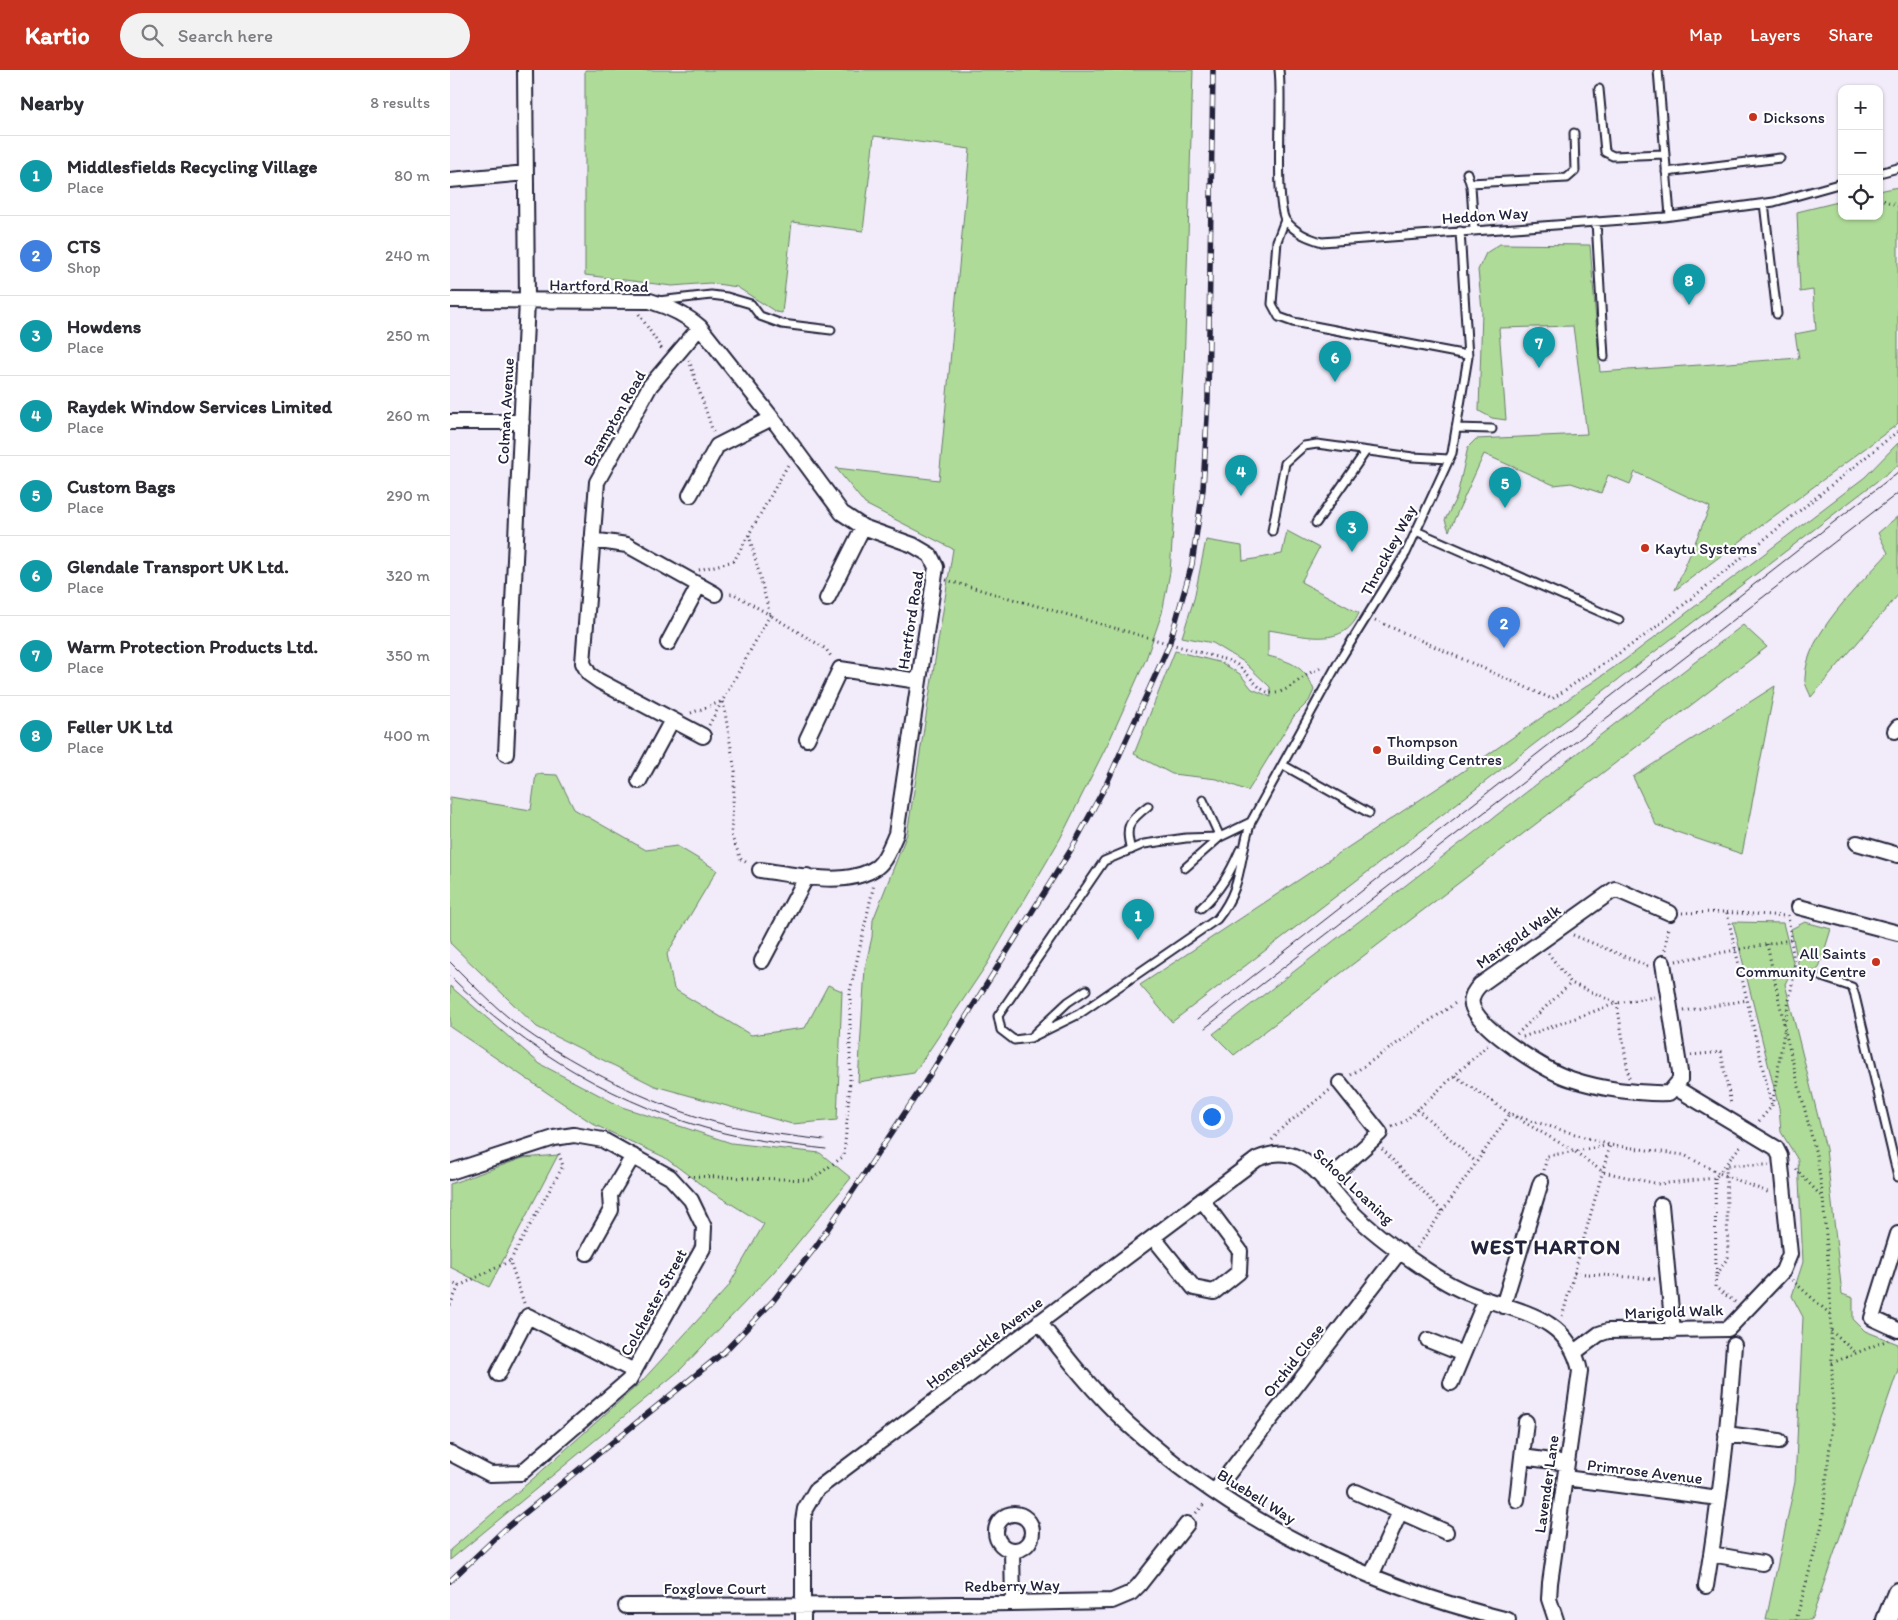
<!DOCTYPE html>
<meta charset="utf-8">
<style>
:root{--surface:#fff;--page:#f2f2f3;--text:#2b2b33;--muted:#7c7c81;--line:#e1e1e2;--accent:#c8321e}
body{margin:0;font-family:Itim,sans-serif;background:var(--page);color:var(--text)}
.controls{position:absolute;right:15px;top:15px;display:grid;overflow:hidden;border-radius:10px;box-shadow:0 1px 4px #0004}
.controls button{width:45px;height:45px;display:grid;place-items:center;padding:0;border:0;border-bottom:1px solid var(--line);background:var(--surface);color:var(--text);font:25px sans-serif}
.you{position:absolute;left:761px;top:1046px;width:18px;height:18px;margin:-12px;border:4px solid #fff;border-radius:50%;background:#1a73e8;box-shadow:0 0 0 8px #1a73e833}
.badge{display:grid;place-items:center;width:32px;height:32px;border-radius:50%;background:var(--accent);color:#fff;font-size:16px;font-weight:700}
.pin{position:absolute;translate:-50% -41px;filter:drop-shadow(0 1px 2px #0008)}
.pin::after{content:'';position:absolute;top:26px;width:18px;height:15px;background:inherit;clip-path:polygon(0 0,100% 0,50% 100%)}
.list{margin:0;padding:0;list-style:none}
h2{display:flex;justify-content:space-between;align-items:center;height:65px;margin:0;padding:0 20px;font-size:21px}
h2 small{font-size:16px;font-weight:400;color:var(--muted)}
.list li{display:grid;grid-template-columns:32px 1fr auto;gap:15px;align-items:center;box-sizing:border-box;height:80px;padding:0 20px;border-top:1px solid var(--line)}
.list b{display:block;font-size:19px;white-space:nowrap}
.list p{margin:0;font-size:16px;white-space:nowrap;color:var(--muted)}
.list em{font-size:16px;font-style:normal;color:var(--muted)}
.icon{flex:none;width:28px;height:28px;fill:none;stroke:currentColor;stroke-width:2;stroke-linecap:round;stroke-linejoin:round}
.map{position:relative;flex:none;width:1448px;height:1550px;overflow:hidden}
header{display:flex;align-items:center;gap:30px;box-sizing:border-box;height:70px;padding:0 25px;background:var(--accent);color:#fff}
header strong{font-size:24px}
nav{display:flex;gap:28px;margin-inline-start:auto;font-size:18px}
.search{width:350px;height:45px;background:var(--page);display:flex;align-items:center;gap:12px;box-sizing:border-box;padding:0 18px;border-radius:28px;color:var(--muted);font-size:19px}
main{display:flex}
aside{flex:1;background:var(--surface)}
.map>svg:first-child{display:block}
.green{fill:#afdb99;stroke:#687e6a}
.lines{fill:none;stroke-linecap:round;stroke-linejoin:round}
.service-casing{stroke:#22223b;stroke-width:11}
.minor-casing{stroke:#22223b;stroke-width:18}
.secondary-casing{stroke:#22223b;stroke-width:24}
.path{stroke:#22223b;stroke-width:3;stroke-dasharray:1 4;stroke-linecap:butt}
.service{stroke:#fff;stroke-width:7}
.minor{stroke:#fff;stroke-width:14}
.secondary{stroke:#fff;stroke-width:20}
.tram{stroke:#22223b;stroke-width:1}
.rail-casing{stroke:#22223b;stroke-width:5.5}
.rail{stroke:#fff;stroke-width:4;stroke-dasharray:11;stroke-linecap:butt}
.path-bridge{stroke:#22223b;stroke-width:3;stroke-dasharray:1 4;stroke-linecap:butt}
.poi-dot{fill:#c8321e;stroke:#fff;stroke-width:2}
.labels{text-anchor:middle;stroke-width:4.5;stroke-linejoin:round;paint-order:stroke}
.poi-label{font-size:16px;fill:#22223b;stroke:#fff;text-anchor:start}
.street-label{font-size:16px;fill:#22223b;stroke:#fff}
.district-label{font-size:21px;font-weight:bold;letter-spacing:1px;fill:#22223b;stroke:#fff}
</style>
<header>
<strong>Kartio</strong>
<div class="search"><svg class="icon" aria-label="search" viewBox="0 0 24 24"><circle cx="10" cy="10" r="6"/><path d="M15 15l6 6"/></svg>Search here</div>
<nav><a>Map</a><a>Layers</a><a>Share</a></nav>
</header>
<main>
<aside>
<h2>Nearby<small>8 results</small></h2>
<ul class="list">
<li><span class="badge" style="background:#0f9aa8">1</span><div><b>Middlesfields Recycling Village</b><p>Place</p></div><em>80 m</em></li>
<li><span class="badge" style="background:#3f7fe0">2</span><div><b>CTS</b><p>Shop</p></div><em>240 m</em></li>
<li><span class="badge" style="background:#0f9aa8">3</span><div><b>Howdens</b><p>Place</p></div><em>250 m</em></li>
<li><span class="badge" style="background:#0f9aa8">4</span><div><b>Raydek Window Services Limited</b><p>Place</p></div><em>260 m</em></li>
<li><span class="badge" style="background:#0f9aa8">5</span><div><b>Custom Bags</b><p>Place</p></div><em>290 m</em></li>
<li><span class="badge" style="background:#0f9aa8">6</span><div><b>Glendale Transport UK Ltd.</b><p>Place</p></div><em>320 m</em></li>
<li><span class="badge" style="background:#0f9aa8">7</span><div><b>Warm Protection Products Ltd.</b><p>Place</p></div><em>350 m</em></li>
<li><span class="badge" style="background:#0f9aa8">8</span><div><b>Feller UK Ltd</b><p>Place</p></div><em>400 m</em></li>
</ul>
</aside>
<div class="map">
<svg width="1448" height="1550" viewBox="0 0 1448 1550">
<rect width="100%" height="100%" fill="#f2ebf9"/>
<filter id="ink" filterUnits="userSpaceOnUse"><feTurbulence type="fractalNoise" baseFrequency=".02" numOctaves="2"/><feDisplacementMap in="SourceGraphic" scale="10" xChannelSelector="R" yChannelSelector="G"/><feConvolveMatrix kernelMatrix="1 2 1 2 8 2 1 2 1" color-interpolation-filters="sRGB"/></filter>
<g filter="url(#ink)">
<path class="green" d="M 135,0 L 743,0 L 734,300 L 720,502 L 712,543 L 696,589 L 661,667 L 610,769 L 537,894 L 464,1003 L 408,1012 L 415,898 L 422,867 L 423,850 L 457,764 L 503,479 L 415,434 L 386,398 L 489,410 L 520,79 L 424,66 L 413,161 L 342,152 L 332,243 L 326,242 L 287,217 L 260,213 L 222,216 L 135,205 Z
M 1448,117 L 1448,353 L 1445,356 L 1225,520 L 1260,437 L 1185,402 L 1180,414 L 1158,405 L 1151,423 L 1121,413 L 1104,415 L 1034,384 L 999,461 L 995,450 L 1007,426 L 1018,377 L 1026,369 L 1137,364 L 1123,256 L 1049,258 L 1056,350 L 1042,348 L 1029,341 L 1032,240 L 1028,200 L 1036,183 L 1050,174 L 1140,175 L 1150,302 L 1349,288 L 1345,264 L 1366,260 L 1363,220 L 1350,222 L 1347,142 L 1392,131 L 1392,146 L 1429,146 L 1429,121 Z
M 1448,373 L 1448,395 L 722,952 L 690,915 L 1033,688 L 1176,589 L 1415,407 Z
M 1448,446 L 1448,525 L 1361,627 C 1359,621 1354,614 1355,608 C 1356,564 1410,515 1438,483 L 1428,463 Z
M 837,461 L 869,478 L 851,512 L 909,543 C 893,581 849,564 818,560 L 818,586 C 842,592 854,596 864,620 L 859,631 L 844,646 L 798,721 L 767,709 L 722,704 L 684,684 L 725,581 L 772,593 L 790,604 L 802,619 L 821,627 L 820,617 L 794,592 L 763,573 L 732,567 L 744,529 L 756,470 L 792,476 L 793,491 L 832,484 Z
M 1293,555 L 1317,577 L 784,985 L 763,964 Z
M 1325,616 L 1292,784 L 1206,755 L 1183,707 Z
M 86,704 L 107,705 L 124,739 L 196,780 L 227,776 L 267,800 L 217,884 L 224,919 L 301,965 L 355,958 L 378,915 L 392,921 L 387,1050 L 342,1054 L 205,1016 L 87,957 L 0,873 L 0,727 L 81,740 Z
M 1283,852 L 1333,853 L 1344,896 L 1335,914 L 1376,1079 L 1392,1224 L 1403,1228 L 1403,1249 L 1415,1261 L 1448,1274 L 1448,1300 L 1361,1550 L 1316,1550 L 1345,1412 L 1353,1247 L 1342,1226 L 1353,1192 L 1348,1090 L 1331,1062 L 1329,1038 Z
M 1355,852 L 1381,859 L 1369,898 L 1365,901 L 1349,898 L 1341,859 Z
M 0,916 L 90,994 L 172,1037 L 281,1073 L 370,1083 L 401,1108 L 323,1203 L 229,1301 L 0,1490 L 0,1480 L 85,1407 L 191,1312 L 278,1217 L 314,1154 L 257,1119 L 214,1087 L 145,1055 L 0,957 Z
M 108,1085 L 39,1217 L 0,1197 L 0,1114 L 73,1088 Z"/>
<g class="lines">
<defs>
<path id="service" d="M 829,0 C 833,27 824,135 836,151 C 846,163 858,168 872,172 L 1214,147 L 1324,132 L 1392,113
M 1208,0 L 1220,146
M 1149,19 L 1155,82 L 1163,86 L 1214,84
M 1216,102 L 1330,88
M 1017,103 L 1021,116 L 1024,160
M 1429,103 L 1448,98
M 1020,113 L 1117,108 L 1125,101 L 1124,63
M 1314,133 L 1327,244
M 835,150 L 827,171 L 822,234 L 829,247 L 843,252 L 1017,285
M 1146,151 L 1154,287
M 208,231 L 261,225 L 277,227 L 301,234 L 310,246 L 332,254 L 381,260
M 1006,358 L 1042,359
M 866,453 L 916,381
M 822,461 L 835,393 L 854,376 L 867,374 L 963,387 L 999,389
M 966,461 L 1169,550
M 833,695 L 919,743
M 753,730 L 770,767
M 770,767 L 736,768 L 694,774 L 654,791 L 548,946 L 551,960 L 564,970 L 580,968 L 629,944 L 767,849 C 794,816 788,789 801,752 L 888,593 L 956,483 L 1002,383 L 1018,287 L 1010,161
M 681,780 C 674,756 679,751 698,736
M 735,798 L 770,767 L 801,752
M 751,838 C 770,821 780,803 790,780
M 1372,907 L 1402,917 L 1405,926 L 1448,1107
M 585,963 L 618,932 L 636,920"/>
<path id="minor" d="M 0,110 L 76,103
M 0,230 L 200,231 C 219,237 235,244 250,257 L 322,348 L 392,443 L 413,457 L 463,475 L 480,485 L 486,497 L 446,764 C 441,775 436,790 427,797 C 395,819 344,804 310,800
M 250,257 L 200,316 L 147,412 L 133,593 L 139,604 L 149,611 L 253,666
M 0,352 L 72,352
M 240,425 L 267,376 L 322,348
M 142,470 L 177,475 L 265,524
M 377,529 L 413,457
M 218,573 L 249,515
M 1445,661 L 1448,657
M 357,669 L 390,599 L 468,611
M 56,684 L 77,231 L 75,0
M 189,711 L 222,650
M 1407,773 L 1448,785
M 1349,837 L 1448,863
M 312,891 L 357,806
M 1213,893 L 1230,1002 L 1230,1010 L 1219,1023 C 1188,1024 1150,1019 1121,1009 C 1097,1002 1033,961 1023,938 C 1019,929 1024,921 1030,915 L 1165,819 L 1220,843
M 0,1102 L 104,1068 L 124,1065 L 153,1070 L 220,1107 L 241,1130 L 254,1157 L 253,1178 L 179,1310 L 71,1403 L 40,1404 L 0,1383
M 875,1113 L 930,1063 L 890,1013
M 1211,1135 L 1223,1261
M 1448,1164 L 1422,1248 L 1448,1260
M 703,1167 L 744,1218 L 764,1222 L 789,1202 L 790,1181 L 752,1130
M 137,1183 L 161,1140 L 160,1125 L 183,1086
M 1053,1236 L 1091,1112
M 589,1252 C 617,1288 645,1324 679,1355 C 786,1452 918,1516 1058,1550
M 978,1270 L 1013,1284
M 1125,1282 L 1149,1264 L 1158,1261 L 1278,1259 L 1333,1201 L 1340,1184 L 1330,1086 L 1326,1078 L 1226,1018
M 48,1304 L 78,1246 L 184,1301
M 1001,1313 L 1036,1229
M 1276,1364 L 1329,1371
M 1072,1387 L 1117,1393
M 1115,1408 L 1269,1428
M 765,1421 L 950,1181
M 906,1422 L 996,1462
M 1067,1430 L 1076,1352
M546 1462a18 18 0 1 1 36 0a18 18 0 1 1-36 0Z
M 562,1480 L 563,1533
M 1261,1484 L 1312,1493
M 921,1506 L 950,1442
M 1256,1516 C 1269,1437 1279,1356 1284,1275
M 176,1536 L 449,1535 L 662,1531 L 681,1523 L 689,1515 L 737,1454
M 353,1550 L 353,1451 L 355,1439 L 366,1420 L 807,1089 C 819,1084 831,1081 844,1086 C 865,1093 885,1125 901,1141 C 920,1160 944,1178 966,1193 C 983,1205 1004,1218 1023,1225 C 1068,1242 1119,1246 1130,1301 L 1100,1513 L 1099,1529 L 1106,1550"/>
<path id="secondary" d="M 1437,1550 L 1448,1523"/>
</defs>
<use href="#service" class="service-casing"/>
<use href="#minor" class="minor-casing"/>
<use href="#secondary" class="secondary-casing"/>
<path class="path" d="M 1429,128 L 1448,136
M 189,244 L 213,281
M 239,290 L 263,362
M 299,465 L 320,545 L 376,579 L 382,588
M 249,500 L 284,491 L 339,393
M 496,510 L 668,559
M 925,550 L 1102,629 L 1200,562 L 1448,361
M 773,589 C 780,591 786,593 791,598 C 803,608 813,630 832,621 C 847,615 856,602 873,597
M 241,643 L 273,631 L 285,701 L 281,765 L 291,789 L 299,794
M 259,655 L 320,545 L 284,524 L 278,524
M 1232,843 L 1271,842 L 1337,846
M 1277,843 L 1321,1034
M 1338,845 L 1345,899 L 1334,957 L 1367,1088 L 1373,1128 L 1380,1215 L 1383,1343 L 1372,1455 L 1346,1550
M 1123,865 L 1200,897
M 1317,874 L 1334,954
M 1215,880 L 1218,857
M 1098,883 L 1121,913 L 1167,933 L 1204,927
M 1226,891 L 1340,870
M 1234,941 L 1297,930
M 1067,964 L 1121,913
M 1073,967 L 1167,933 L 1179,1008
M 1241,985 L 1271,982 L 1281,1034
M 901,1005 L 1007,932
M 1005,1006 L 1060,1044
M 967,1039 L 1026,1092
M 1065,1047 L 1124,1081 L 1153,1102 L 1209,1114 L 1265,1108 L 1269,1103 L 1320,1123
M 1309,1051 L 1322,1036 L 1334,961
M 942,1057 L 955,1051 L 1039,974
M 822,1070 L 833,1057 L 880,1020
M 932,1079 L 992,1141
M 1346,1099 L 1372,1127
M 1094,1100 L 1097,1086 L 1160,1075 L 1112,1247
M 238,1106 L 361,1110 L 394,1086 L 400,1012 L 400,921 L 424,814
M 1265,1108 L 1266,1206 L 1278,1187 L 1276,1095 L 1319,1095
M 967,1178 L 1060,1044 L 1160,1075 L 1234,1085 L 1269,1103 L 1292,1074
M 1124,1203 L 1206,1209
M 1266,1206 L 1265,1217 L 1285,1232
M 1342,1210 L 1380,1244
M 0,1212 L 9,1216 L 0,1235
M 9,1216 L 60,1191
M 74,1233 L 60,1191 L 113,1096 L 108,1081
M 1381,1261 L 1406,1283
M 1382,1293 L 1438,1270
M 746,1443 L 755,1433"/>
<use href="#service" class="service"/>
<use href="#minor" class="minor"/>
<use href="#secondary" class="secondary"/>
<path class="tram" d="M 0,892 C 27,919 54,947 86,968 C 141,1004 212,1039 276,1055 C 308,1062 341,1066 374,1070
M 0,906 C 73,980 173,1038 274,1063 C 307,1071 342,1075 376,1079
M 748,949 L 1448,402
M 755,958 L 1448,423"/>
<defs>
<path id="rail" d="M 0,1511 L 54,1460 L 274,1282 L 323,1231 L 367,1175 L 474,1014 L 622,778 L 656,715 L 719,575 L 742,494 L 753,419 L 758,329 L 763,0"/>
</defs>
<use href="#rail" class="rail-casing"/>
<use href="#rail" class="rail"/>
<path class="path-bridge" d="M 668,559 L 773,589"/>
</g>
</g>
<g class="poi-dot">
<circle cx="1303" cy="47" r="5"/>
<circle cx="1195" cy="478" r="5"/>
<circle cx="927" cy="680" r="5"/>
<circle cx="1426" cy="892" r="5"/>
</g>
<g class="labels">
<g class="poi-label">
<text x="1313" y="53">Dicksons</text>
<text x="1205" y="484">Kaytu Systems</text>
<text x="937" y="677">Thompson<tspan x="937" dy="18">Building Centres</tspan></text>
<text x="1416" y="889" text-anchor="end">All Saints<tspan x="1416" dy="18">Community Centre</tspan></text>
</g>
<g class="street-label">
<text transform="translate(1035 145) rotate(-4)" y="6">Heddon Way</text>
<text transform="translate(149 215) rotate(1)" y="6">Hartford Road</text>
<text transform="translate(55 341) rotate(-87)" y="6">Colman Avenue</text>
<text transform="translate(164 348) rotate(-60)" y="6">Brampton Road</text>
<text transform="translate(938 480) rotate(-62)" y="6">Throckley Way</text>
<text transform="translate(460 550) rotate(-81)" y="6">Hartford Road</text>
<text transform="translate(1068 866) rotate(-35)" y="6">Marigold Walk</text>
<text transform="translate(904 1116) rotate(43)" y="6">School Loaning</text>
<text transform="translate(203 1232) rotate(-61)" y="6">Colchester Street</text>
<text transform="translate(1224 1241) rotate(-2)" y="6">Marigold Walk</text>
<text transform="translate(534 1272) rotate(-37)" y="6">Honeysuckle Avenue</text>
<text transform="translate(843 1290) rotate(-52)" y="6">Orchid Close</text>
<text transform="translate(1195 1401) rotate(7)" y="6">Primrose Avenue</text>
<text transform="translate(1096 1414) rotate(-82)" y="6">Lavender Lane</text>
<text transform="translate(807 1426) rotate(32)" y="6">Bluebell Way</text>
<text transform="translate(562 1515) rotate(-1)" y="6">Redberry Way</text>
<text x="265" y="1524">Foxglove Court</text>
</g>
<g class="district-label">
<text x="1096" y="1184">WEST HARTON</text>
</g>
</g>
</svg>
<div class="controls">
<button>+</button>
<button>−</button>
<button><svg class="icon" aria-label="locate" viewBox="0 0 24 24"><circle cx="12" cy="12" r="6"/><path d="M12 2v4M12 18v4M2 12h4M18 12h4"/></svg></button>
</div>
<div class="you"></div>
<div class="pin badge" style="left:688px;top:870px;background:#0f9aa8">1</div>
<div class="pin badge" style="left:1054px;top:578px;background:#3f7fe0">2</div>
<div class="pin badge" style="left:902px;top:482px;background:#0f9aa8">3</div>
<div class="pin badge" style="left:791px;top:426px;background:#0f9aa8">4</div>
<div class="pin badge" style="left:1055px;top:438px;background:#0f9aa8">5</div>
<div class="pin badge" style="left:885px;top:312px;background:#0f9aa8">6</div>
<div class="pin badge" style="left:1089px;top:298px;background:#0f9aa8">7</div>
<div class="pin badge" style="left:1239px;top:235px;background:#0f9aa8">8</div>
</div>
</main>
